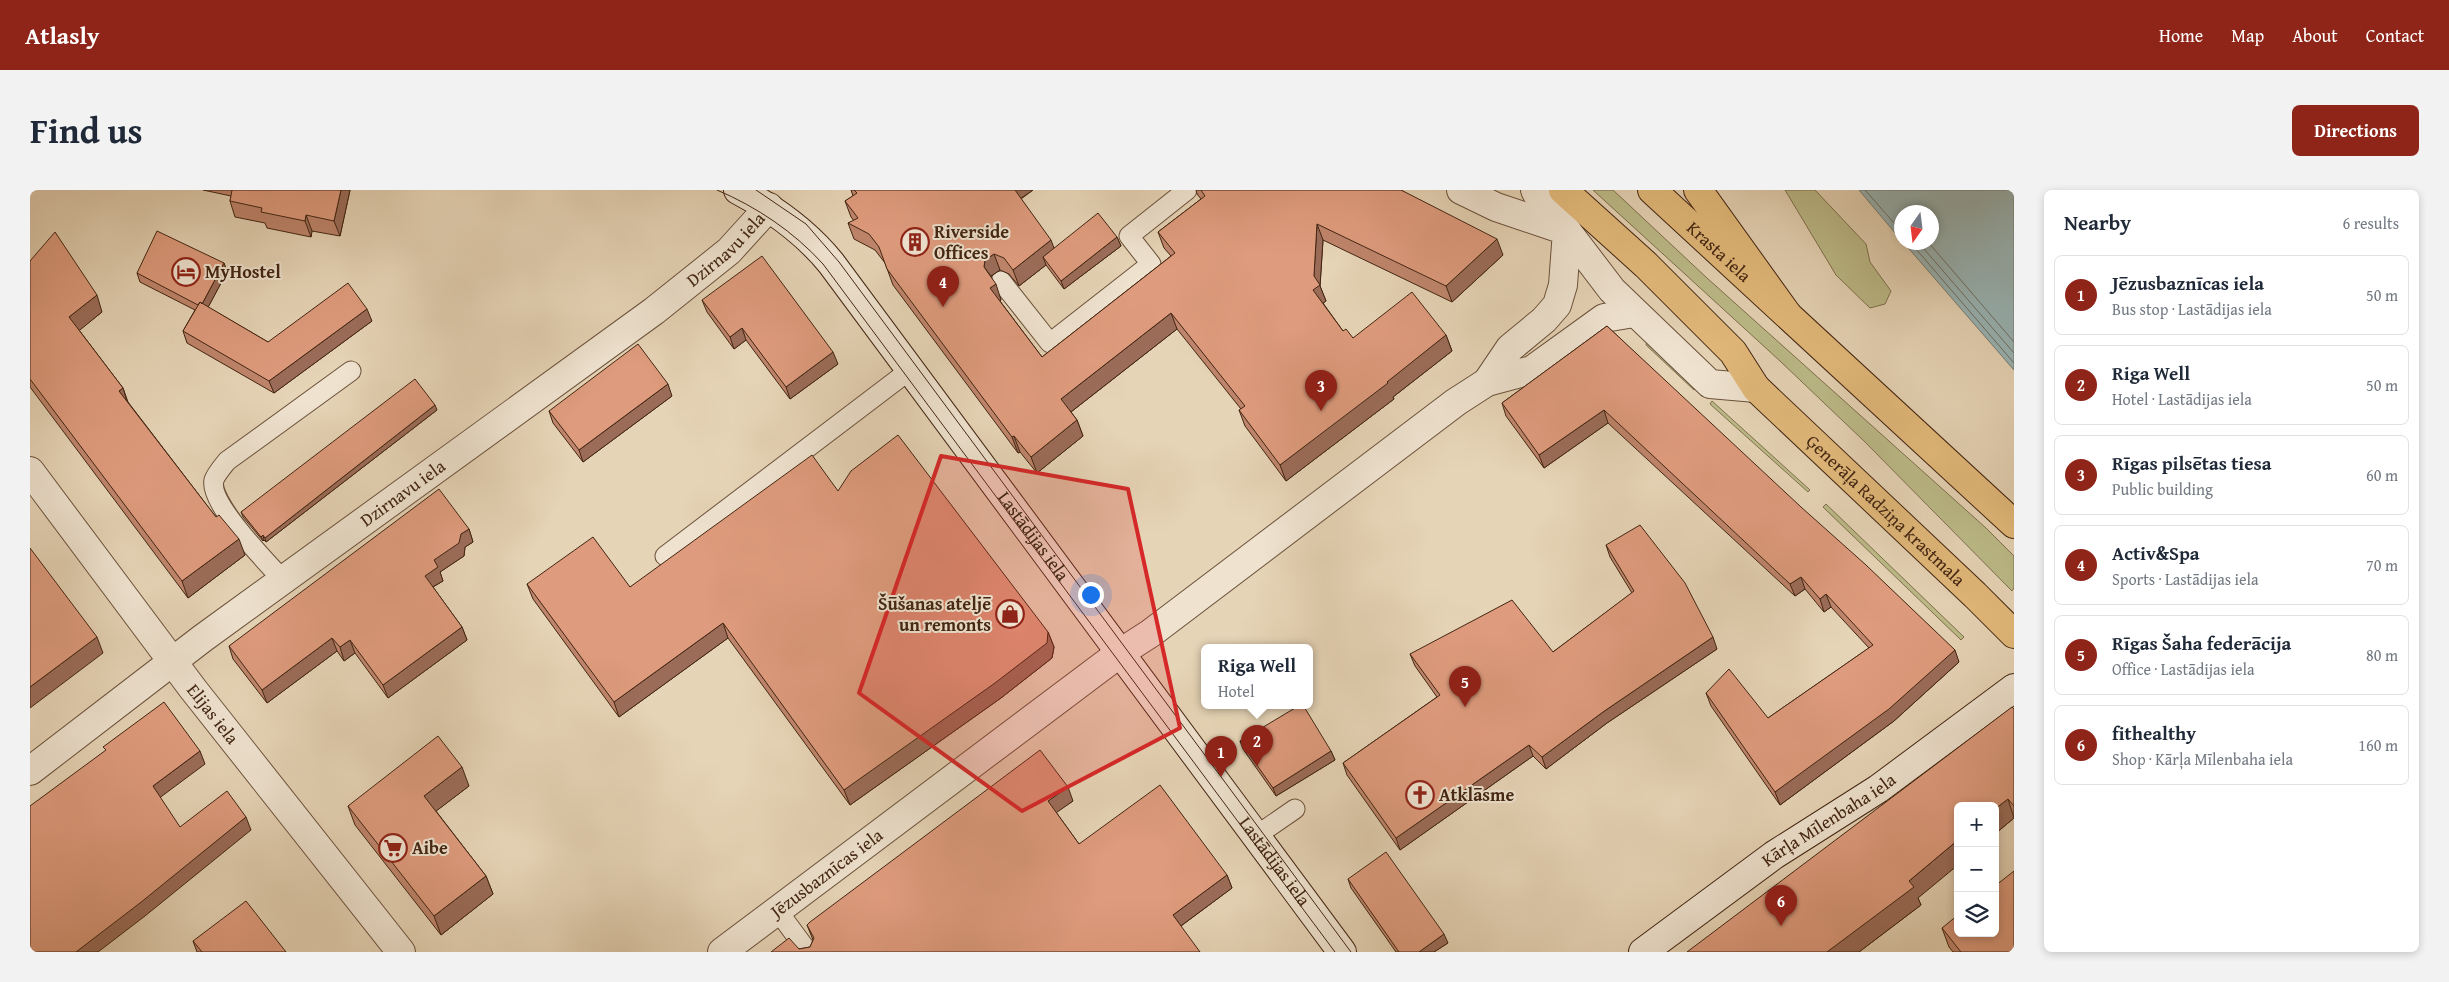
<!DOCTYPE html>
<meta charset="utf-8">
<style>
:root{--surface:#fff;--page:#f2f2f3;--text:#1f2937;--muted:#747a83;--line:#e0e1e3;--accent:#8f2418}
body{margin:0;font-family:"Gentium Book Plus",serif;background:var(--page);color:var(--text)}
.controls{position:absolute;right:15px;bottom:15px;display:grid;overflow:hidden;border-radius:8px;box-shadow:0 2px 8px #0003}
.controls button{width:45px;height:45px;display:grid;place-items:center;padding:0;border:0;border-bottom:1px solid var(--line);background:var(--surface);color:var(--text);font:25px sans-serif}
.compass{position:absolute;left:1864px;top:15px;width:45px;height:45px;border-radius:50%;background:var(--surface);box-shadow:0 2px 8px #0003;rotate:194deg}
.you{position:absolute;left:1060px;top:404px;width:18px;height:18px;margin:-12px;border:4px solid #fff;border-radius:50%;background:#1a73e8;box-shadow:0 0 0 8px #1a73e833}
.badge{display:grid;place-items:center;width:32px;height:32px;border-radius:50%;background:var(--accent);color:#fff;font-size:16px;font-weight:700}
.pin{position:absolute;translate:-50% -41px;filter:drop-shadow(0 1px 2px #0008)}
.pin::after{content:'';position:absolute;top:26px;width:18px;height:15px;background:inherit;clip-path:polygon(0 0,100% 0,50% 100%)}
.popup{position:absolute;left:1171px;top:454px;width:112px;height:65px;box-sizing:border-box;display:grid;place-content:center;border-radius:8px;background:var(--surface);filter:drop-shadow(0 1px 4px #0005);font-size:16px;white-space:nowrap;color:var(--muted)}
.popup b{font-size:19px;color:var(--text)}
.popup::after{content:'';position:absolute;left:50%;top:100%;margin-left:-10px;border:10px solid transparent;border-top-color:var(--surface)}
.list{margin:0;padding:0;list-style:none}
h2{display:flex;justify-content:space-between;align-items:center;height:65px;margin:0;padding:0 20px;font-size:21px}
h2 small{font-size:16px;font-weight:400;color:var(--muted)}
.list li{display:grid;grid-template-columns:32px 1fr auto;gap:15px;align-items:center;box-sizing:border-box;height:80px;margin:0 10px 10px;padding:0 10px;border:1px solid var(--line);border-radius:8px}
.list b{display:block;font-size:19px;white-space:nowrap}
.list p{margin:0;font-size:16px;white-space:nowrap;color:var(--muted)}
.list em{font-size:16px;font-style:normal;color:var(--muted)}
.icon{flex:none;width:28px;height:28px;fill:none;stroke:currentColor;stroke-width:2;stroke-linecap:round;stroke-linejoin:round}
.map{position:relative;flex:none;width:1984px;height:762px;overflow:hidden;border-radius:8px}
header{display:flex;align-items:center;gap:30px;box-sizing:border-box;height:70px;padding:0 25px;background:var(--accent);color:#fff}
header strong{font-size:24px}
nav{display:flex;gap:28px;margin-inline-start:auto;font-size:18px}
.intro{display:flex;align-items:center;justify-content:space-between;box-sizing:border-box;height:120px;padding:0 30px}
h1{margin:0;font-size:35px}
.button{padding:12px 22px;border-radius:8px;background:var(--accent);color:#fff;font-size:18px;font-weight:700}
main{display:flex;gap:30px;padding:0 30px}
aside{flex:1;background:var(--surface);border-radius:8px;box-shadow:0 2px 8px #0003}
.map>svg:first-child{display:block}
.green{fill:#bcbb89;stroke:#7f704e}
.water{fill:#99b6b7;stroke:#767c75}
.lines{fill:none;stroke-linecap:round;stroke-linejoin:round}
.shore{stroke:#6e6e64;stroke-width:1}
.lane-casing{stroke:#6b513b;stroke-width:21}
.street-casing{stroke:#6b513b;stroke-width:30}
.secondary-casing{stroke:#422512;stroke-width:30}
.primary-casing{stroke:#422512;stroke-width:30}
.highway-casing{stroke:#422512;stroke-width:30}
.lane{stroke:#efe3d0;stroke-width:19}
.street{stroke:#efe3d0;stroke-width:28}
.secondary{stroke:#efe3d0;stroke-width:28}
.primary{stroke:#e3ba7b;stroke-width:28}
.highway{stroke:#e3ba7b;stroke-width:28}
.tram{stroke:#422512;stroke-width:1}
.wall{fill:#bf856c;stroke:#422512}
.shaded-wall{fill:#9b6c58;stroke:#422512}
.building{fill:#de9b7d;stroke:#422512}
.marked{fill:#d62828;fill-opacity:0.2;stroke:#d62828;stroke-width:4;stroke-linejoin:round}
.labels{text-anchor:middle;stroke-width:4;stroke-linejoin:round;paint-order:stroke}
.poi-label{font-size:18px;font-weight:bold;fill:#422512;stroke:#efe3d0;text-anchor:start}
.street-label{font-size:18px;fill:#422512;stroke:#efe3d0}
</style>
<header>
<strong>Atlasly</strong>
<nav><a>Home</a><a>Map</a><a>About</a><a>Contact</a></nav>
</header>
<div class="intro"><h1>Find us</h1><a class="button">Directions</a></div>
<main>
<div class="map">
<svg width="1984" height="762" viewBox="0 0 1984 762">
<rect width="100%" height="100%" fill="#e6d4b6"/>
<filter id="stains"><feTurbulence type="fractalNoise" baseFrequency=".004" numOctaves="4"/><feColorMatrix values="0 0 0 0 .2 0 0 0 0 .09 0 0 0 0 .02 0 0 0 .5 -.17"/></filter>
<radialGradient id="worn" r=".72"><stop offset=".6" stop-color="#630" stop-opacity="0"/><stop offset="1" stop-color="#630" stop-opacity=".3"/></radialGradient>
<path class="green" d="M 1563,0 L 1583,0 L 1677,88 L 1956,338 L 1984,366 L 1984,398 L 1982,401 L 1835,252 L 1750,171 Z
M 1755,0 L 1785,0 L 1836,54 L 1840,72 L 1861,101 L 1855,114 L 1840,118 L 1806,85 Z
M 1617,151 L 1668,197 L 1664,200 L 1616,155 Z
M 1682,211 L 1780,300 L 1778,302 L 1680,214 Z
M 1796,314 L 1934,447 L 1931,450 L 1793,317 Z"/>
<path class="water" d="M 1829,0 L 1984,0 L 1984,180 L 1874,53 L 1902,52 L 1902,22 L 1872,22 L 1871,50 Z"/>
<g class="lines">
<path class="shore" d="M 1835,0 L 1872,42
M 1880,52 L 1984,173
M 1888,52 L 1984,163
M 1898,52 L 1984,152"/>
<defs>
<path id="lane" d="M 971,91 L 1020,153 L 1121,74 L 1099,46 L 1157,0
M 635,366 L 880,180
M 253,390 C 237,373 178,312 184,290 C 186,284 193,276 197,271 L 321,181
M 1226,646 L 1265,619
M 747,720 L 778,762"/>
<g id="street">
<path d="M 1431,0 L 1466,17 L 1537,41 L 1533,95 L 1527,115 L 1514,130 L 1480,158 L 1457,192"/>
<path d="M 1505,0 L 1513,16 L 1537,41 L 1582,100 L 1680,194 L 1726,198"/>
<path id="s1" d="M 0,281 L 163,499 L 371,762"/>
<path id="s2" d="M 0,581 L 173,448 L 624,121 L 699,61 L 739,17"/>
<path id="s3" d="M 692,762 L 1090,463 L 1121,443 L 1426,212 L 1457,192 L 1502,180 L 1574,128 L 1604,123"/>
</g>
<g id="secondary">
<path id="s4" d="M 708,0 C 744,19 775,41 801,73 L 1312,762"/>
<path id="s5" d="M 1613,762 L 1744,665 L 1848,599 L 1984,498"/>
</g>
<g id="primary">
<path id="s6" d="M 1533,0 L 1616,75 L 1703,162 L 1726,198 L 1945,405 L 1984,444"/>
<path id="s7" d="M 1622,0 L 1984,334"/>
</g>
<path id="highway" d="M 1668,0 L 1757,124"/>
</defs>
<use href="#lane" class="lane-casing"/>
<use href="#street" class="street-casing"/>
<use href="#secondary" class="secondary-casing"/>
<use href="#primary" class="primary-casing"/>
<use href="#highway" class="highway-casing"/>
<use href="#lane" class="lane"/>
<use href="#street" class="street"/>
<use href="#secondary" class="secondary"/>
<use href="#primary" class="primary"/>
<use href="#highway" class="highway"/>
<path class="tram" d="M 687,0 C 727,17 764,42 793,74 L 1305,762
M 726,0 L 776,34 L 809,72 L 1321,762"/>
</g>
<path class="wall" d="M 173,0 L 320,0 L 310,46 L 282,41 L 281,47 L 237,38 L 235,33 L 205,27 L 200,11 L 201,6 Z
M 821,0 L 1003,0 L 991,9 L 1024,58 L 1087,47 L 1091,56 L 1034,99 L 1016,75 L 989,96 L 979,84 L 970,80 L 961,86 L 971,110 L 970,111 L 1012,167 L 1141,66 L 1134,58 L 1128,42 L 1171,9 L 1167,4 L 1166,0 L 1371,0 L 1473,65 L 1422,112 L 1293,50 L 1290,96 L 1296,111 L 1293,113 L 1313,141 L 1323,148 L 1416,145 L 1422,161 L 1363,207 L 1364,209 L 1256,291 L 1215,236 L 1209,220 L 1211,219 L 1147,139 L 1041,222 L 1047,230 L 1053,246 L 1007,283 L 990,262 L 988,263 L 863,95 L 855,73 L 845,60 L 824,49 L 818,33 L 824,31 L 821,27 L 815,11 L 823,6 Z
M 0,71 L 72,122 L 49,140 L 93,198 L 98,212 L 215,365 L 158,408 L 0,197 Z
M 194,73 L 197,82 L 178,117 L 238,152 L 342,131 L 244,203 L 157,153 L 153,141 L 165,120 L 110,92 L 107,83 Z
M 672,110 L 808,174 L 760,209 L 716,150 L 704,159 L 677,122 Z
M 1577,136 L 1929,472 L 1864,531 L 1750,615 L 1681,516 L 1676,503 L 1738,528 L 1839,458 L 1801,417 L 1794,422 L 1775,399 L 1765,406 L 1578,233 L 1514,278 L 1476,226 L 1472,213 Z
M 642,206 L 553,272 L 523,233 L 519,221 Z
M 407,220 L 236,352 L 234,350 L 233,351 L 213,327 L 211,322 Z
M 808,301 L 1018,442 L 1024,457 L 1022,468 L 971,508 L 820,615 L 698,448 L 589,527 L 503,409 L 497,394 L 600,397 Z
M 439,339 L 443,352 L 435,357 L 434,366 L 410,382 L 413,391 L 403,397 L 432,437 L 437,450 L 358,508 L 325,463 L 314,471 L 307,461 L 237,513 L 203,469 L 199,456 Z
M 1576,355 L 1687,459 L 1577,533 L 1516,579 L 1503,566 L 1370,660 L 1317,585 L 1313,573 L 1407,507 L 1385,476 L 1380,464 L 1523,462 L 1602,403 L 1580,367 Z
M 1984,519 L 1984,628 L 1965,644 L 1965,616 L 1888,708 L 1891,715 L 1829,762 Z
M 1210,551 L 1301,561 L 1305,570 L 1246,606 L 1213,559 Z
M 439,596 L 406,621 L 456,686 L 463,704 L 411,745 L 325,635 L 318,616 Z
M 1043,611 L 1026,622 L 1049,654 L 1197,685 L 1202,698 L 1151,736 L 769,759 L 780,757 L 783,750 L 777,735 Z
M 1318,689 L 1418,753 L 1404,762 L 1366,762 L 1321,698 Z
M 1912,738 L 1984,762 L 1923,762 L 1919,757 Z
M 163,751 L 256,762 L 167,762 Z"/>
<path class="shaded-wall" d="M 311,0 L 320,0 L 310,46 L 304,31 Z
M 983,0 L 1003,0 L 987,11 Z
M 276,25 L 282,41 L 281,47 L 275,31 Z
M 1287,34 L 1293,50 L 1290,96 L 1296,111 L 1289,116 L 1283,100 Z
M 1087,47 L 1091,56 L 1034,99 L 1031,91 Z
M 1467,49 L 1473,65 L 1422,112 L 1416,96 Z
M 1021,50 L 1027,66 L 1013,67 L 1016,75 L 989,96 L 983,80 Z
M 964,64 L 970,80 L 961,86 L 954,77 L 955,70 Z
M 194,73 L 197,82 L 174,125 L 171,116 Z
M 966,94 L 971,110 L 966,114 L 960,98 Z
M 67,105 L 72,122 L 45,144 L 39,127 Z
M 337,119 L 342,131 L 244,203 L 239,191 Z
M 1141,123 L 1147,139 L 1037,225 L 1031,209 Z
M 712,138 L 716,150 L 704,159 L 700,147 Z
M 1416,145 L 1422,161 L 1363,207 L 1364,209 L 1256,291 L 1250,275 Z
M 803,162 L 808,174 L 760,209 L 756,197 Z
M 638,194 L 642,206 L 553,272 L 549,260 Z
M 93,198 L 98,215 L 89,201 Z
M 405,215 L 407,220 L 236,352 L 235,348 Z
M 1574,220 L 1578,233 L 1514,278 L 1509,265 Z
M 1047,230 L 1053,246 L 1007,283 L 1001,267 Z
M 984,246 L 990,262 L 988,263 L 982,247 Z
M 439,339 L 443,352 L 435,357 L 434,366 L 410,382 L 413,391 L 399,399 L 395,386 L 404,370 L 431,344 Z
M 233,345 L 234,350 L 233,351 L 231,347 Z
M 209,349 L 215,365 L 158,408 L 152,391 Z
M 1771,387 L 1775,399 L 1765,406 L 1760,394 Z
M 1796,404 L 1801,417 L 1794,422 L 1790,409 Z
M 693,433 L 698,448 L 589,527 L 584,512 Z
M 432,437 L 437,450 L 358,508 L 353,495 Z
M 1018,442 L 1024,457 L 1022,468 L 971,508 L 820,615 L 814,600 Z
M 67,447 L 73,463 L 0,518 L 0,497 Z
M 1683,447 L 1687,459 L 1577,533 L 1516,579 L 1512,567 L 1573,522 Z
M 302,448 L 307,461 L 237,513 L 232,500 Z
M 320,450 L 325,463 L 314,471 L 310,457 Z
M 1925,460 L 1929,472 L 1864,531 L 1750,615 L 1745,602 Z
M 1499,555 L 1503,566 L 1370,660 L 1366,648 Z
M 170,561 L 175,574 L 128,609 L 123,596 Z
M 1301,561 L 1305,570 L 1246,606 L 1243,598 Z
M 432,577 L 439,596 L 401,625 L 394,606 Z
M 1038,597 L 1043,611 L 1023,625 L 1018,611 Z
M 1978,609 L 1984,628 L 1965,644 L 1965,619 Z
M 216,627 L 221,640 L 115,726 L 68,762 L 46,762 Z
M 1928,650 L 1928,675 L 1888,708 L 1891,715 L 1829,762 L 1797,762 L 1879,691 Z
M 1197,685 L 1202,698 L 1148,738 L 1143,725 Z
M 456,686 L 463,704 L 411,745 L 404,726 Z
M 1414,744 L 1418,753 L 1404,762 L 1389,762 Z"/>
<path class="building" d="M 202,0 L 311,0 L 304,31 L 276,25 L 275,31 L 231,22 L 232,18 L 200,11 Z
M 824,0 L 985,0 L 1021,50 L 983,80 L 974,68 L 964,64 L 955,70 L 954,77 L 966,94 L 960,98 L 1012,167 L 1145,63 L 1128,42 L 1175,6 L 1171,0 L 1371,0 L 1467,49 L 1416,96 L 1287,34 L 1284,86 L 1290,95 L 1283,100 L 1313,141 L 1316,139 L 1323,148 L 1382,102 L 1416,145 L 1357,192 L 1358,193 L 1250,275 L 1209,220 L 1215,216 L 1141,123 L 1031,209 L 1047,230 L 1001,267 L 984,246 L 982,247 L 857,79 L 849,57 L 839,44 L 818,33 L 828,28 L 815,11 L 827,3 Z
M 1068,23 L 1087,47 L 1031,91 L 1013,67 Z
M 127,41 L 194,73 L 172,114 L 170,112 L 168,115 L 107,83 Z
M 25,42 L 67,105 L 39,127 L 93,198 L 89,201 L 186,327 L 189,325 L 209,349 L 152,391 L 0,189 L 0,71 Z
M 732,66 L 803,162 L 756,197 L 712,138 L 700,147 L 672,110 Z
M 318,93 L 337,119 L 239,191 L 153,141 L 170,112 L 238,152 Z
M 1577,136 L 1771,317 L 1836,375 L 1925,460 L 1859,519 L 1745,602 L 1676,503 L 1699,479 L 1738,528 L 1843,455 L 1796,404 L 1790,409 L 1771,387 L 1760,394 L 1574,220 L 1509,265 L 1472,213 Z
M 608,154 L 638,194 L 549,260 L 519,221 Z
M 385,189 L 405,215 L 235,348 L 233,345 L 231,347 L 211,322 Z
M 868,245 L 1018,442 L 1017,453 L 965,493 L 814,600 L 693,433 L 584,512 L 497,394 L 563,347 L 600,397 L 782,265 L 808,301 L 821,281 Z
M 409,299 L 439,339 L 431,344 L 429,353 L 404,370 L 408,377 L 395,386 L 432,437 L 353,495 L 320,450 L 310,457 L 302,448 L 232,500 L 199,456 Z
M 1610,335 L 1655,393 L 1683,447 L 1573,522 L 1512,567 L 1499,555 L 1366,648 L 1313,573 L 1410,505 L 1380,464 L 1482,410 L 1523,462 L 1604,401 L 1576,355 Z
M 0,358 L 67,447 L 0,497 Z
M 134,512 L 170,561 L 123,596 L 150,637 L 197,601 L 216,627 L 110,713 L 46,762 L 0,762 L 0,616 L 76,560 L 73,557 Z
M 1270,515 L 1273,515 L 1301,561 L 1243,598 L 1210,551 Z
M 1982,517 L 1984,519 L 1984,616 L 1978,609 L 1965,619 L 1965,616 L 1928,616 L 1928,650 L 1879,691 L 1884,697 L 1797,762 L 1657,762 Z
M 408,546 L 432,577 L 394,606 L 456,686 L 404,726 L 318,616 Z
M 1010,560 L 1038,597 L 1018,611 L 1049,654 L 1130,595 L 1197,685 L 1143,725 L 1170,762 L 741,762 L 759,748 L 769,759 L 780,757 L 784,748 L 777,735 L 780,732 Z
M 1356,662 L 1414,744 L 1389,762 L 1369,762 L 1318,689 Z
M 1984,681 L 1984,762 L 1931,762 L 1912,738 L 1928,725 L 1928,743 L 1965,743 L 1965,696 Z
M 216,711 L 256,762 L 172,762 L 163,751 Z"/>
<path class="marked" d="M 911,266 L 1098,299 L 1150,538 L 992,621 L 829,503 Z"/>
<defs>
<symbol id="building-ring" viewBox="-11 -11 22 22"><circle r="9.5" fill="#efe3d0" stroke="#8f2418" stroke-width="1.5"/><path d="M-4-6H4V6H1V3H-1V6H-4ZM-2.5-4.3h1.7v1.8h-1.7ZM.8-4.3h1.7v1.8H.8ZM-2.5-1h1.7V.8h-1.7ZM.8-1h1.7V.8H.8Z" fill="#8f2418"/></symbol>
<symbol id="hotel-ring" viewBox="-11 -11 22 22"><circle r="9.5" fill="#efe3d0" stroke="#8f2418" stroke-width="1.5"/><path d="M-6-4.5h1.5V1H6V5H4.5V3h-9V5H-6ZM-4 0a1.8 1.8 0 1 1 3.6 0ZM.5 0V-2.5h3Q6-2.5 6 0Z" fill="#8f2418"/></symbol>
<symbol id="shop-ring" viewBox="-11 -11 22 22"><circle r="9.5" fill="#efe3d0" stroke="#8f2418" stroke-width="1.5"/><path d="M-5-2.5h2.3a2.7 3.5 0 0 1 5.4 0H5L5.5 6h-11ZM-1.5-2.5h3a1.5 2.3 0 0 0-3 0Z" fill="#8f2418"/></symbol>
<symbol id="church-ring" viewBox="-11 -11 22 22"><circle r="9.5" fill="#efe3d0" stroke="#8f2418" stroke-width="1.5"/><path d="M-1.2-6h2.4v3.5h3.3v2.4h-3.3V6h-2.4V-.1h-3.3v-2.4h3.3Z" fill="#8f2418"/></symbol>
<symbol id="supermarket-ring" viewBox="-11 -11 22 22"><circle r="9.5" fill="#efe3d0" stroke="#8f2418" stroke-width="1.5"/><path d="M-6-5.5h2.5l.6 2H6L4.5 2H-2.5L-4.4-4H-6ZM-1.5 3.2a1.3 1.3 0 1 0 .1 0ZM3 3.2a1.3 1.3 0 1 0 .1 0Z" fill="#8f2418"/></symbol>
</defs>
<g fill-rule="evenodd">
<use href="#building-ring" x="869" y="36" width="32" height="32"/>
<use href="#hotel-ring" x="140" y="66" width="32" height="32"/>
<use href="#shop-ring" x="964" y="408" width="32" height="32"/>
<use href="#church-ring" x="1374" y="589" width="32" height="32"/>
<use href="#supermarket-ring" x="347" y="642" width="32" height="32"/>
</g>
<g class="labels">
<g class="poi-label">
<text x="904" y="48">Riverside<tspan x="904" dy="21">Offices</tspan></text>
<text x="175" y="88">MyHostel</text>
<text x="961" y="420" text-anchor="end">Šūšanas ateljē<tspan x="961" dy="21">un remonts</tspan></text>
<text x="1409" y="611">Atklāsme</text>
<text x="382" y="664">Aibe</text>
</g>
<g class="street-label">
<text dy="6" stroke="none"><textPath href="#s2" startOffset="870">Dzirnavu iela</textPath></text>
<text dy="6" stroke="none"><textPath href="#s7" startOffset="91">Krasta iela</textPath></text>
<text dy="6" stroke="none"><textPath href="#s2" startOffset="465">Dzirnavu iela</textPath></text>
<text dy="6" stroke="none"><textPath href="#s6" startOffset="456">Ģenerāļa Radziņa krastmala</textPath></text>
<text dy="6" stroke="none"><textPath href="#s4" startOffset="459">Lastādijas iela</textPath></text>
<text dy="6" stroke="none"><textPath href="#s1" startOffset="304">Elijas iela</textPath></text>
<text dy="6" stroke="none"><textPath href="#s5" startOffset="228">Kārļa Mīlenbaha iela</textPath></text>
<text dy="6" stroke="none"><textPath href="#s4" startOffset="864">Lastādijas iela</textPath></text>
<text dy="6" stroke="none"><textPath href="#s3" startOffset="131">Jēzusbaznīcas iela</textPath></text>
</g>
</g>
<rect width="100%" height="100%" filter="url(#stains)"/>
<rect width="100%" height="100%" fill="url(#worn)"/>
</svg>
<div class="controls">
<button>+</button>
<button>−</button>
<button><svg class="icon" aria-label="layers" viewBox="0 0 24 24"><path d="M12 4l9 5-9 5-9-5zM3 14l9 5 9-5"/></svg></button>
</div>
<svg class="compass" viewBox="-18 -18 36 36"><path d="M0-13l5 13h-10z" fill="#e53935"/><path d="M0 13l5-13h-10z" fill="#747a83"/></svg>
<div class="you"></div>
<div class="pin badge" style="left:1191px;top:587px">1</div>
<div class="pin badge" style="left:1227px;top:576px">2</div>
<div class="popup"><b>Riga Well</b>Hotel</div>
<div class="pin badge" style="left:1291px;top:221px">3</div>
<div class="pin badge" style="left:913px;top:117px">4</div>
<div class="pin badge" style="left:1435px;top:517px">5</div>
<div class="pin badge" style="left:1751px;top:736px">6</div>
</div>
<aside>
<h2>Nearby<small>6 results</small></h2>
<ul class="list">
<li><span class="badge">1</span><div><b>Jēzusbaznīcas iela</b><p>Bus stop · Lastādijas iela</p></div><em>50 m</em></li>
<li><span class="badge">2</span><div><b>Riga Well</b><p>Hotel · Lastādijas iela</p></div><em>50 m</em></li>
<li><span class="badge">3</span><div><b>Rīgas pilsētas tiesa</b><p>Public building</p></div><em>60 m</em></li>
<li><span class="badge">4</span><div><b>Activ&amp;Spa</b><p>Sports · Lastādijas iela</p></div><em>70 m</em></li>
<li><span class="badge">5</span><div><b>Rīgas Šaha federācija</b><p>Office · Lastādijas iela</p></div><em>80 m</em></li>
<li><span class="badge">6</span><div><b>fithealthy</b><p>Shop · Kārļa Mīlenbaha iela</p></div><em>160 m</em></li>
</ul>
</aside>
</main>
